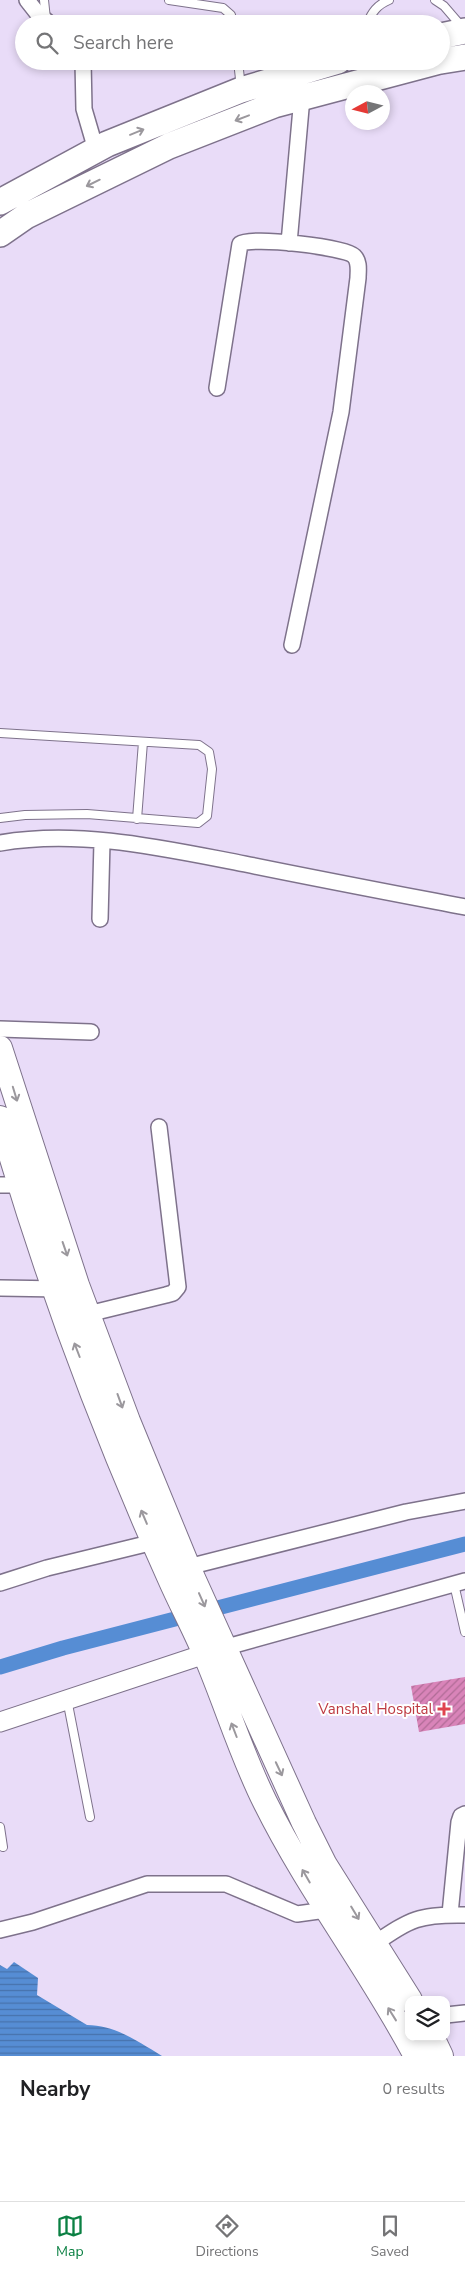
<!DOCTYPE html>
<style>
:root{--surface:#fff;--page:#f2f2f2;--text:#202124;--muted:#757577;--line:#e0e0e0;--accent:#0b8043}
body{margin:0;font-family:"Nunito Sans",sans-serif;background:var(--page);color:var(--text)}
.controls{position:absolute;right:15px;bottom:15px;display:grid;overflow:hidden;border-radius:10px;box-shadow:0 2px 8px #0003}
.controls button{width:45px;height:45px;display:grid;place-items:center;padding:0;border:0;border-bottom:1px solid var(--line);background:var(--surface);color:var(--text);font:25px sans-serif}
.compass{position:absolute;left:345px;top:85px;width:45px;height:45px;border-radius:50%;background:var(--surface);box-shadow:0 2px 8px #0003;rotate:263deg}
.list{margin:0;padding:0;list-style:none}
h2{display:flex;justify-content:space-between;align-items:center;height:65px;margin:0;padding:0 20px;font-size:21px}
h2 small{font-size:16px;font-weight:400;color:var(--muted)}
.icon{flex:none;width:28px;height:28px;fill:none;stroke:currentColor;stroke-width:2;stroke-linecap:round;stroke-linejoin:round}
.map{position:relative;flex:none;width:465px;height:2056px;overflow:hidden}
.search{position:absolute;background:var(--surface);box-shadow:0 2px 8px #0003;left:15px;right:15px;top:15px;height:55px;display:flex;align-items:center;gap:12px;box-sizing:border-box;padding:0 18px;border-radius:28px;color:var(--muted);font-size:19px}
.sheet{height:145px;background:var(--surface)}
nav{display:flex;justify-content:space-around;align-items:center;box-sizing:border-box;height:70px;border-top:1px solid var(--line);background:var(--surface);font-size:14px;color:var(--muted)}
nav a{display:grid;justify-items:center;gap:2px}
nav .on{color:var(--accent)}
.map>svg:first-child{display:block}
.water{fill:url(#water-rules)}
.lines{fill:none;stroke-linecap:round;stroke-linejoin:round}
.canal{stroke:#568dd4;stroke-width:15}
.building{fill:url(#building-hatch)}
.service-casing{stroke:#7e728b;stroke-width:10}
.minor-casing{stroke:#7e728b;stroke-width:18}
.tertiary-casing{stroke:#7e728b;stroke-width:21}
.primary-casing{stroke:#7e728b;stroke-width:26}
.trunk-casing{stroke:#7e728b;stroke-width:28}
.service{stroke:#fff;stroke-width:8}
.minor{stroke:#fff;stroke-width:15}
.tertiary{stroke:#fff;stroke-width:19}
.primary{stroke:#fff;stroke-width:24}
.trunk{stroke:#fff;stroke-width:25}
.oneway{stroke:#9b989d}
.health-dot{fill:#e0444e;stroke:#fff;stroke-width:2}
.labels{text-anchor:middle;stroke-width:4;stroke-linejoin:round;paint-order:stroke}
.health-label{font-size:15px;fill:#be3a42;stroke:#fff;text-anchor:end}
</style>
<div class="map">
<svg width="465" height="2056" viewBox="0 0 465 2056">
<defs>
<pattern id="water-rules" width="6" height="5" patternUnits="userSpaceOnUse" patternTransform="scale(1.25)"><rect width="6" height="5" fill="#568dd4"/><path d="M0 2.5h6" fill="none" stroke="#4772ac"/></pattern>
<pattern id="building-hatch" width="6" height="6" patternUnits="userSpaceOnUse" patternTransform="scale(1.25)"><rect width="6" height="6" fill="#d984b9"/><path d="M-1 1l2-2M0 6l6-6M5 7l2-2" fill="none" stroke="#b06b96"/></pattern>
</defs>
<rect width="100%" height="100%" fill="#e9dcf8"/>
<path class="water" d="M 14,1962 L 38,1978 L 37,1995 L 87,2025 C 115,2025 139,2042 162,2056 L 0,2056 L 0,1965 L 7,1969 Z"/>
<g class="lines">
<path class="canal" d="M 0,1667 L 63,1648 L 465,1544"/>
</g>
<path class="building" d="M 465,1677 L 465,1724 L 419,1732 L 411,1686 Z"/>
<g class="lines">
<defs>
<path id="service" d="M 44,0 L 46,19
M 169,0 L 223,8 L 231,15 L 233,24
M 435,0 L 444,6 L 462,27
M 367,24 C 372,12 377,5 389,0
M 238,61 L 241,88
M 0,733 L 199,745 L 209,752 L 212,769 L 207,816 L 198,823 L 87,814 L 25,815 L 0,818
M 137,819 L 143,742
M 454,1584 L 465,1632
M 67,1699 L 90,1817
M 0,1827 L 3,1847"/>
<path id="minor" d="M 27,0 L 38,14 L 50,24
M 83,61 L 84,109 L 96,150
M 289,243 L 302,97
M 217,388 L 240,244 C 251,236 345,247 354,256 C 360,262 358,271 358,278 L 341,412 L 292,645
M 0,843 C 81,829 166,849 245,864 C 318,879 392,893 465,907
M 100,919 L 102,842
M 0,1029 L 91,1032
M 0,1185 L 19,1185
M 0,1288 L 61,1289
M 88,1314 L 166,1295 L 173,1293 L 178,1287 L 159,1127
M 188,1567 L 406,1512 L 465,1501
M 0,1583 L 47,1568 L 154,1542
M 216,1650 L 465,1581
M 450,1914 L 459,1822 L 461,1816 L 465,1814
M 0,1930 L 33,1922 L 147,1884 L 226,1884 L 297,1914 L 326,1910
M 374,1944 C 411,1919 419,1914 465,1915
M 446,2015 L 465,2013"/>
<path id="tertiary" d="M 0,1722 L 205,1654"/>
<path id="primary" d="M 0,1048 L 77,1285 L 128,1421 L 188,1567 L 304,1823 L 325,1865 L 410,2000
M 0,1118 C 45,1275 103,1430 170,1579 C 181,1604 194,1628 205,1654 C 226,1703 241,1754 265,1802 C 309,1891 370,1969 416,2056
M 432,2037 L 441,2056"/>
<path id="trunk" d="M 441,36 L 465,31
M 441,61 L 465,57
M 0,202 L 107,144 L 241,90 L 338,61
M 0,234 L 26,216 L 169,146 L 274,105 L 440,61"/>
</defs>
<use href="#service" class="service-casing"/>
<use href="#minor" class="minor-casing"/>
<use href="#tertiary" class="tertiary-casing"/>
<use href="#primary" class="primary-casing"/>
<use href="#trunk" class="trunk-casing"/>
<use href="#service" class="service"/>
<use href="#minor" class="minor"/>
<use href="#tertiary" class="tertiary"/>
<use href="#primary" class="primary"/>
<use href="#trunk" class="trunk"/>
</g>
<defs><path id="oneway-shaft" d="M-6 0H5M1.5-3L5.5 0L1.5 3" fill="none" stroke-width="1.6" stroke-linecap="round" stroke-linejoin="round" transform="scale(1.25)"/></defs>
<g class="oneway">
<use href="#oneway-shaft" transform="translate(242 118) rotate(159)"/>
<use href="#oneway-shaft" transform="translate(137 132) rotate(-22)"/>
<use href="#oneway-shaft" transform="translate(93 183) rotate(154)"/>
<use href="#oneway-shaft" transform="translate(15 1094) rotate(73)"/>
<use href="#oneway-shaft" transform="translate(65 1249) rotate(71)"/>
<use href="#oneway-shaft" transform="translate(77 1350) rotate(-111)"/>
<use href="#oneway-shaft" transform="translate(120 1401) rotate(70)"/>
<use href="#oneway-shaft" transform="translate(144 1517) rotate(-113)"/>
<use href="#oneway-shaft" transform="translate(202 1600) rotate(66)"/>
<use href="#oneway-shaft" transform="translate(234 1730) rotate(-111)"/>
<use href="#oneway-shaft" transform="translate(279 1769) rotate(65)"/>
<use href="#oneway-shaft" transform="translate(306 1876) rotate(-120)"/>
<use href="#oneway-shaft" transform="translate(355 1913) rotate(59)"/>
<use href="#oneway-shaft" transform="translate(392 2014) rotate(-122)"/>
</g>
<path class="health-dot" d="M441.5 1701.5h5v5h5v5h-5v5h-5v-5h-5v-5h5z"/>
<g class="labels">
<g class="health-label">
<text x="433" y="1714">Vanshal Hospital</text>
</g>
</g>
</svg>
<div class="controls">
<button><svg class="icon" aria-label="layers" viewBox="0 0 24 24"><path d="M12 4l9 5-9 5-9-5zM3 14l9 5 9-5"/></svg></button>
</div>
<svg class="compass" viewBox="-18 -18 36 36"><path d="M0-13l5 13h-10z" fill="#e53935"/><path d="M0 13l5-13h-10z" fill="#757577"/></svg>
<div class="search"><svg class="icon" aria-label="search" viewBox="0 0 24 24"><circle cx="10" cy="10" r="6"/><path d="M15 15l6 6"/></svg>Search here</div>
</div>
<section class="sheet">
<h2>Nearby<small>0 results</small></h2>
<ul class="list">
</ul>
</section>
<nav>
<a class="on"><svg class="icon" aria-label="map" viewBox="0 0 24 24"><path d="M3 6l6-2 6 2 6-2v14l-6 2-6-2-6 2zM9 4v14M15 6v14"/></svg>Map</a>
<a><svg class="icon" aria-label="directions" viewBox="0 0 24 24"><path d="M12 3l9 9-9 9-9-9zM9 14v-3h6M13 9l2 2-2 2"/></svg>Directions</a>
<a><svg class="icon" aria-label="saved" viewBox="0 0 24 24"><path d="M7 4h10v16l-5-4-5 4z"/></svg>Saved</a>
</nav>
